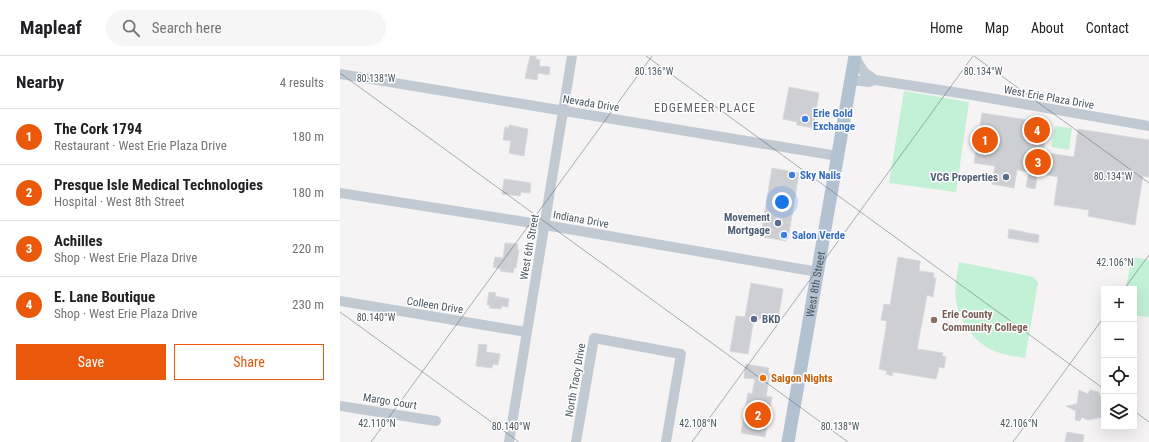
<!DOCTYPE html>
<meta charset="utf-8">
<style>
:root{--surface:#fff;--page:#f6f6f6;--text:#202124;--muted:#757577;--line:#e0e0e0;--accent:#ea580c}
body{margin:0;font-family:"Roboto Condensed",sans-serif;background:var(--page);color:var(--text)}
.controls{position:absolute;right:12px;bottom:12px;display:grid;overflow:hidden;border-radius:0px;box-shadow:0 4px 16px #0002}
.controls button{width:36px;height:36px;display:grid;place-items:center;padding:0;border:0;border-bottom:1px solid var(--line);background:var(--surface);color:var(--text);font:20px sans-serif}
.you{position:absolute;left:442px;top:146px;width:14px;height:14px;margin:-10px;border:3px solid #fff;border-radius:50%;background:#1a73e8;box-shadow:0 0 0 6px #1a73e833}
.badge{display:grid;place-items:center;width:26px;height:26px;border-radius:50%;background:var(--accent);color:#fff;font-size:13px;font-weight:700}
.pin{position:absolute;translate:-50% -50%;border:2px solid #fff;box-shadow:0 1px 4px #0006}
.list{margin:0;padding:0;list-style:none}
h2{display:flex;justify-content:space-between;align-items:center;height:52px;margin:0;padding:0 16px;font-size:17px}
h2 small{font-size:13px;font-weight:400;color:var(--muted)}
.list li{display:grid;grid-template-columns:26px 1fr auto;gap:12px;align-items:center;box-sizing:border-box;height:56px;padding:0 16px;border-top:1px solid var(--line)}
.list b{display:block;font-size:15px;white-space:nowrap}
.list p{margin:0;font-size:13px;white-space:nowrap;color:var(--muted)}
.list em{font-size:13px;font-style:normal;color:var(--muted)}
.actions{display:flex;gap:8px;padding:12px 16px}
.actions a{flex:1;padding:9px 0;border:1px solid var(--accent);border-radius:0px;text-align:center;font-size:14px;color:var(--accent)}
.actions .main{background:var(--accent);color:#fff}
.icon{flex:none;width:22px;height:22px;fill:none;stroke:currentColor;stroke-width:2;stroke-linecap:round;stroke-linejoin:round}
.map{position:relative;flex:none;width:809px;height:386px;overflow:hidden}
header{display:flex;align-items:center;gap:24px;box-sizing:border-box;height:56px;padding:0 20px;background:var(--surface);border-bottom:1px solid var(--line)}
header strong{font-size:19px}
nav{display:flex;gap:22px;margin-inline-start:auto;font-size:14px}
.search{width:280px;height:36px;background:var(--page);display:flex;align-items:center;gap:10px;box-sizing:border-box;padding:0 14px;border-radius:22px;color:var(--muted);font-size:15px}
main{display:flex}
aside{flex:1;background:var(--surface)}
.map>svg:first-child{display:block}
.green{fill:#c3f1d5}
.building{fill:#cdcfd5;stroke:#d7d9de}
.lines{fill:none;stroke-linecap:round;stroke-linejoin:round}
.minor{stroke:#c1cad2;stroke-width:10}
.major{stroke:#b3c2d1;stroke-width:13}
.ticks{fill:none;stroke:#4a5661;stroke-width:1;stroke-opacity:0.45}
.shop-dot{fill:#3f7fe0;stroke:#fff;stroke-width:1.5}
.service-dot{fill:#5c6f8a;stroke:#fff;stroke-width:1.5}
.education-dot{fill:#8d6e63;stroke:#fff;stroke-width:1.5}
.food-dot{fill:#e8710a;stroke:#fff;stroke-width:1.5}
.labels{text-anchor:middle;stroke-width:3;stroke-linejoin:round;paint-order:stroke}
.street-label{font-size:11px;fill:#4a5661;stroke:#fff}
.shop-label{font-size:11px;font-weight:bold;fill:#366cbe;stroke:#fff;text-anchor:start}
.service-label{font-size:11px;font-weight:bold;fill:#4e5e75;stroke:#fff;text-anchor:end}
.education-label{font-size:11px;font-weight:bold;fill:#785e54;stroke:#fff;text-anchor:start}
.food-label{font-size:11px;font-weight:bold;fill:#c56008;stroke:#fff;text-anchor:start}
.neighbourhood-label{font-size:12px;letter-spacing:1px;fill:#5f6368;stroke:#fff}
.ticks-label{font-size:10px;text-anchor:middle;fill:#4a5661;stroke:#fff;stroke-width:3;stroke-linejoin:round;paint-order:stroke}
</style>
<header>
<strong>Mapleaf</strong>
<div class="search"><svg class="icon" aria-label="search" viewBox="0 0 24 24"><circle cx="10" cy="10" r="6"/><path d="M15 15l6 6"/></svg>Search here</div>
<nav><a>Home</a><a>Map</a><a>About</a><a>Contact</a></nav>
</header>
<main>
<aside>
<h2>Nearby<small>4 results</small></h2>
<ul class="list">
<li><span class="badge">1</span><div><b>The Cork 1794</b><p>Restaurant · West Erie Plaza Drive</p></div><em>180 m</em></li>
<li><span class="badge">2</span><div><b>Presque Isle Medical Technologies</b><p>Hospital · West 8th Street</p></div><em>180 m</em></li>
<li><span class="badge">3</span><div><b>Achilles</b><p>Shop · West Erie Plaza Drive</p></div><em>220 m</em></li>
<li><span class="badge">4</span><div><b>E. Lane Boutique</b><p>Shop · West Erie Plaza Drive</p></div><em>230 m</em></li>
</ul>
<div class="actions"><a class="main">Save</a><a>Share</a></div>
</aside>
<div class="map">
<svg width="809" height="386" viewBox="0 0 809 386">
<rect width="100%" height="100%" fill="#f5f3f3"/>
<path class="green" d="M 564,35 L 629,46 L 616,136 L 549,127 Z
M 715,70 L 732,72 L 729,94 L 711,91 Z
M 794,201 L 809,204 L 809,261 L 794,259 L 794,233 L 786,233 L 791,203 Z
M 619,206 L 694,221 L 698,227 L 685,302 C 674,300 662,299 652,294 C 633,285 618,264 616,243 C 614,231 617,218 619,206 Z"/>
<path class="building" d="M 190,0 L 196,0 L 196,3 L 200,4 L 199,10 L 210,11 L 209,19 L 198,17 L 197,24 L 185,22 Z
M 449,31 L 479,37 L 473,72 L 457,69 L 457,66 L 443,63 Z
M 642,57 L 708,67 L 703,96 L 714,98 L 734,101 L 738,73 L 809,84 L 809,121 L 803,120 L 795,169 L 748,160 L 749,154 L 714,149 L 718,121 L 698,117 L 695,133 L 686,131 L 689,116 L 677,114 L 674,132 L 652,128 L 655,110 L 634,107 Z
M 169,69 L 188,73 L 184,100 L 169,97 L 171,85 L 163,84 L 165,71 L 169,72 Z
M 432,112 L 459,117 L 448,183 L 446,183 L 446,185 L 423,181 L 423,179 L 421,179 Z
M 164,123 L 191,127 L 190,137 L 181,136 L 180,140 L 162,138 Z
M 669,173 L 699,179 L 698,187 L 668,182 Z
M 165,187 L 178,188 L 177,194 L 179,194 L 176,212 L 174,212 L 173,217 L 160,215 L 161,213 L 153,211 L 155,201 L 163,202 Z
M 558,201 L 580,205 L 579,215 L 594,217 L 593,222 L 596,222 L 593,241 L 587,239 L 577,293 L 603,297 L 602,300 L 606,301 L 604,312 L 599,311 L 596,323 L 553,316 L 552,320 L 546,318 L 547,315 L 539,313 L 547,265 L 541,264 L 544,248 L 550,249 Z
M 411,227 L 443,233 L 438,264 L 421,262 L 413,268 L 408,298 L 390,295 L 396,260 L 405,261 Z
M 149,236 L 156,237 L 155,240 L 169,243 L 168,251 L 162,250 L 161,253 L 149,252 L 150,249 L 147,249 Z
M 139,288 L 147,289 L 146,296 L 160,298 L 158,309 L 153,308 L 152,312 L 136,310 Z
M 406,308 L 429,312 L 428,317 L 430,318 L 426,340 L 432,341 L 429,360 L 431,360 L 427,369 L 425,381 L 401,377 L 408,337 L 412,338 L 415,323 L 404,322 Z
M 739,334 L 748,338 L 750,334 L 759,336 L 760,340 L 762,341 L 764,361 L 747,364 L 742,361 L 740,365 L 735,364 L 736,355 L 726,350 L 737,348 Z
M 727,376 L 744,379 L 743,386 L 725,386 Z"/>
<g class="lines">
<path class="minor" d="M 515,2 L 524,16 L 535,24 L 632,39 L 809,70
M 0,18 L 498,100
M 511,24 L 529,26 L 535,24
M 0,137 L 205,169 L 478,216
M 0,245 L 186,276
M 0,350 L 96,365
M 169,386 L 232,0
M 236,386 L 254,282 L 341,298 L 326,386"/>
<path class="major" id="s1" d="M 448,386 L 515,0"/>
</g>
<path class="ticks" d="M 306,0 L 764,333M 634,0 L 809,127M 0,17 L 508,386M 784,233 L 809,199M 0,256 L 179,386M 794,355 L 809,366M 31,386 L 312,0M 352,386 L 633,0M 673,386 L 764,261"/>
<g class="shop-dot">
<circle cx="465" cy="63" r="4"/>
<circle cx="452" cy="119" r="4"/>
<circle cx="444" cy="179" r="4"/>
</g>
<g class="service-dot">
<circle cx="666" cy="121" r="4"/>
<circle cx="438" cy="167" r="4"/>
<circle cx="414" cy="263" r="4"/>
</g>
<circle class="education-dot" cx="594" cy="264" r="4"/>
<circle class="food-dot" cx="423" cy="322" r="4"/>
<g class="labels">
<g class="street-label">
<text transform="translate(709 41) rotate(10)" y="4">West Erie Plaza Drive</text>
<text transform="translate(251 47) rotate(9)" y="4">Nevada Drive</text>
<text transform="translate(241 163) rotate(10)" y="4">Indiana Drive</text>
<text transform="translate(189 191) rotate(-80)" y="4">West 6th Street</text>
<text dy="4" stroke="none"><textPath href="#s1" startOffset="160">West 8th Street</textPath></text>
<text transform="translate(95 249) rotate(9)" y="4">Colleen Drive</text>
<text transform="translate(235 324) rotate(-80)" y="4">North Tracy Drive</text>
<text transform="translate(50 345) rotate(9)" y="4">Margo Court</text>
</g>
<g class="shop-label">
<text x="473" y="61">Erie Gold<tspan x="473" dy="13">Exchange</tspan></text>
<text x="460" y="123">Sky Nails</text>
<text x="452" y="183">Salon Verde</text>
</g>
<g class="service-label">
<text x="658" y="125">VCG Properties</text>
<text x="430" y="165">Movement<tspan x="430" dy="13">Mortgage</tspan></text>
<text x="422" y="267" text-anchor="start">BKD</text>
</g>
<g class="education-label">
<text x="602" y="262">Erie County<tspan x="602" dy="13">Community College</tspan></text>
</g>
<g class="food-label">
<text x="431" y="326">Saigon Nights</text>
</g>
<g class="neighbourhood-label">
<text x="365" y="56">EDGEMEER PLACE</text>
</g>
</g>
<g class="ticks-label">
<text x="314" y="19">80.136°W</text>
<text x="643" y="19">80.134°W</text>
<text x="36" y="26">80.138°W</text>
<text x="773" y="124">80.134°W</text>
<text x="775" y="210">42.106°N</text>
<text x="36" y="265">80.140°W</text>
<text x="37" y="371">42.110°N</text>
<text x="358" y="371">42.108°N</text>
<text x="679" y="371">42.106°N</text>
<text x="171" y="374">80.140°W</text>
<text x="500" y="374">80.138°W</text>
</g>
</svg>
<div class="controls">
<button>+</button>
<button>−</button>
<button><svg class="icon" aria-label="locate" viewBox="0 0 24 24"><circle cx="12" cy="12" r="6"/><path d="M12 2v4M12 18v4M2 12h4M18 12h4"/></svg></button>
<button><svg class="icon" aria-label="layers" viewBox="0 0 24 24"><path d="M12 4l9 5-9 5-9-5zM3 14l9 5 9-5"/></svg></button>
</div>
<div class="you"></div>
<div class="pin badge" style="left:645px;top:84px">1</div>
<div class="pin badge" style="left:418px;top:359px">2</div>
<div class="pin badge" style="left:698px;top:106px">3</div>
<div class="pin badge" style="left:697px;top:74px">4</div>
</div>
</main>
